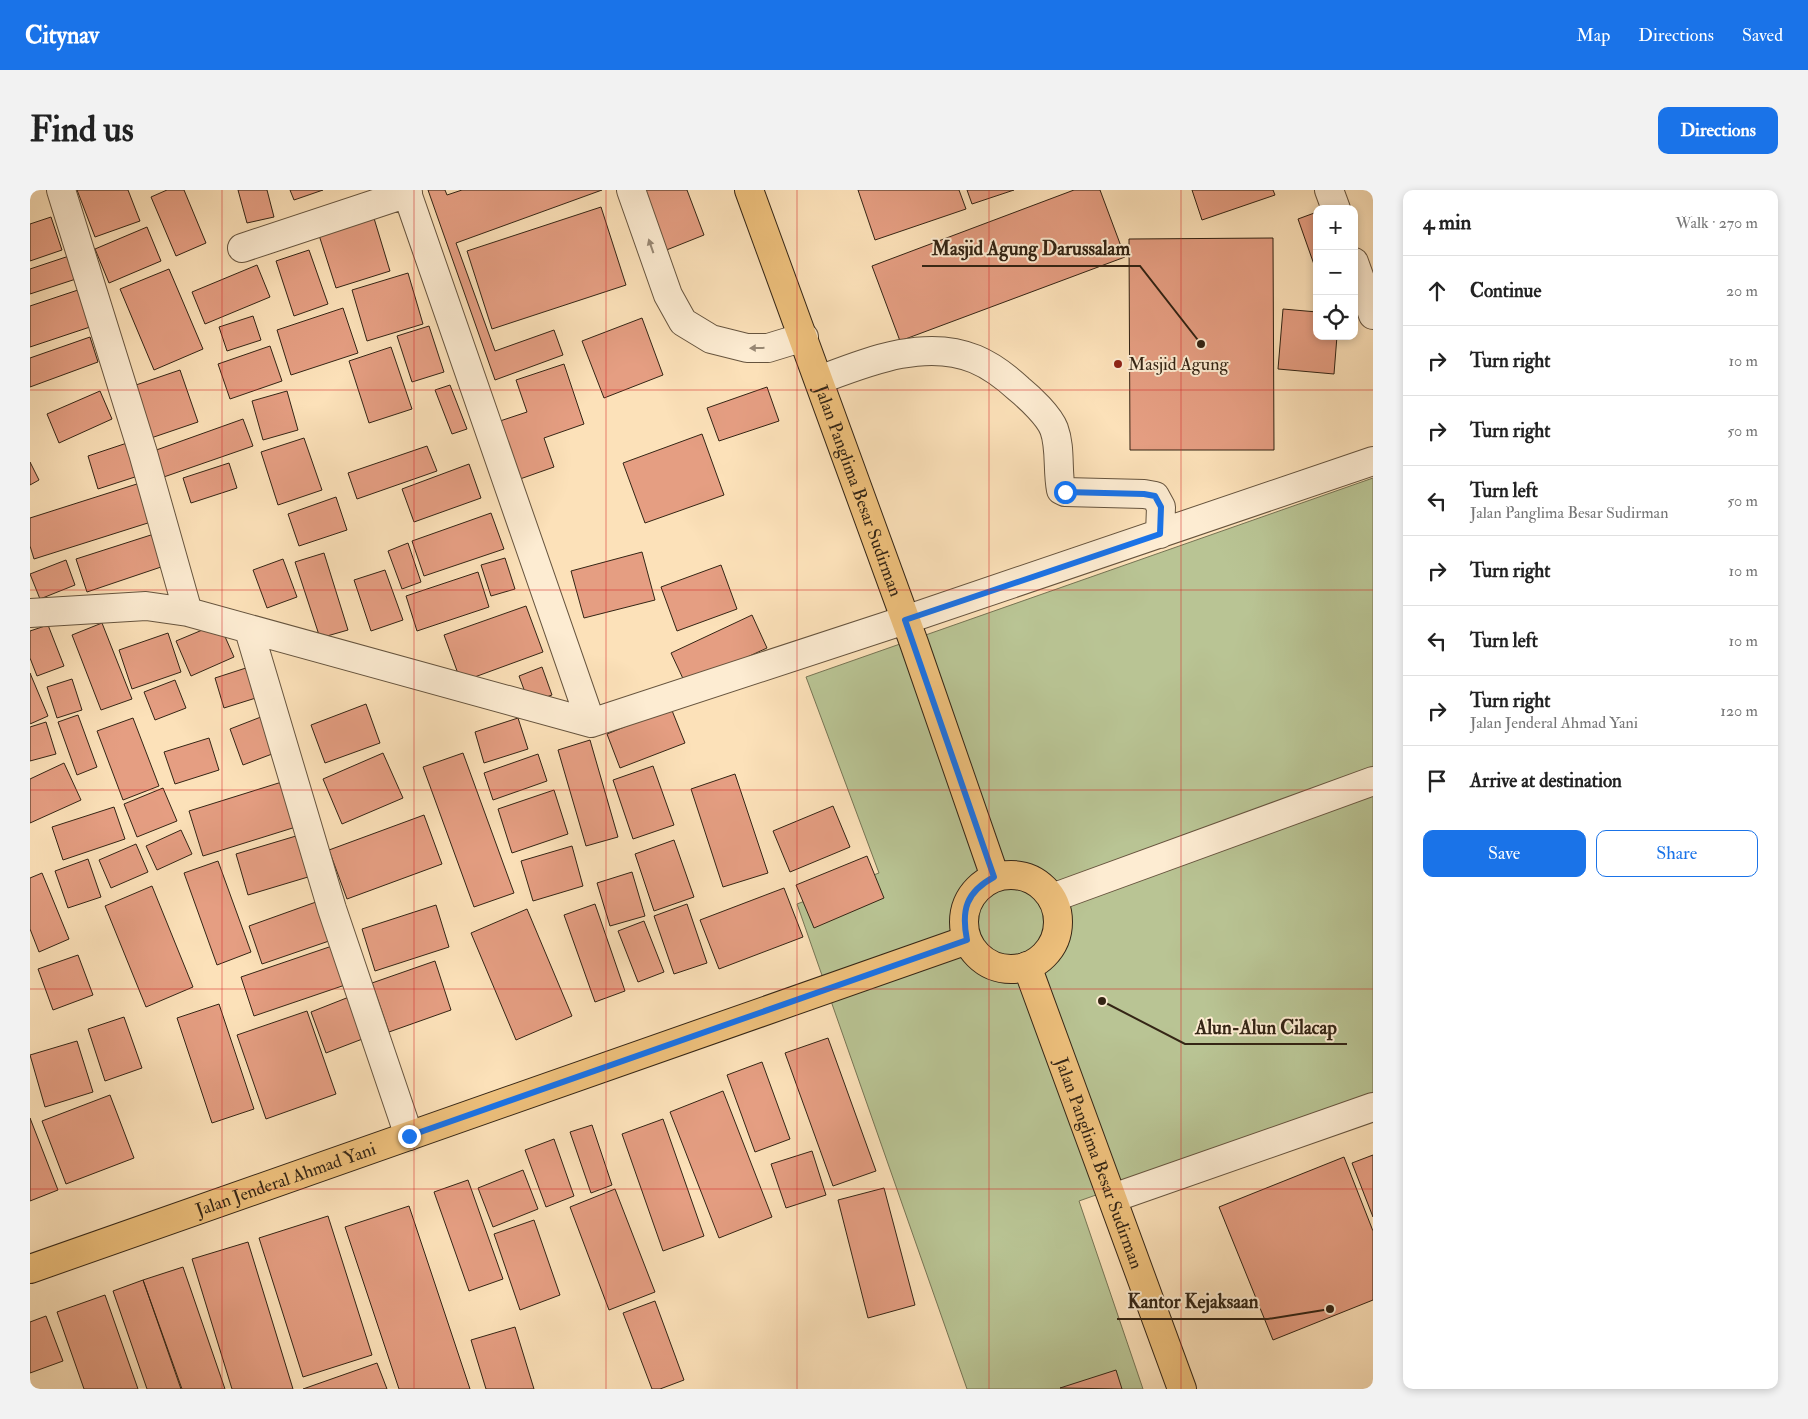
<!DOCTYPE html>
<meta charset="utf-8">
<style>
:root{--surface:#fff;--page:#f2f2f2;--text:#222;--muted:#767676;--line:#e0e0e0;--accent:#1a73e8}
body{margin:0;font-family:"IM FELL Double Pica",serif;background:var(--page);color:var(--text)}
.controls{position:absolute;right:15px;top:15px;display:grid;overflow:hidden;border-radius:10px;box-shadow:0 2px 8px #0003}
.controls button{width:45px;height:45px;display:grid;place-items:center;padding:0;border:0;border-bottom:1px solid var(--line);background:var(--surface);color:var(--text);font:25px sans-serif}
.stop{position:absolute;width:15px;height:15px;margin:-11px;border:4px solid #1a73e8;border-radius:50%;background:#fff}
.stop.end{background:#1a73e8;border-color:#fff;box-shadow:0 1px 5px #0008}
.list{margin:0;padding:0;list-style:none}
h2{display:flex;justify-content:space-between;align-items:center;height:65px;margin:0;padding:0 20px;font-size:21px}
h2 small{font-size:16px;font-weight:400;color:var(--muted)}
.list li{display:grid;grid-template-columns:32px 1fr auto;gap:15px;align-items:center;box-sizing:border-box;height:70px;padding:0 20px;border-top:1px solid var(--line)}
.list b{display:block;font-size:19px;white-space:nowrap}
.list p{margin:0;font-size:16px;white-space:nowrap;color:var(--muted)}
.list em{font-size:16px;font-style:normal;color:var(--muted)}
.actions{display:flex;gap:10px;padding:15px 20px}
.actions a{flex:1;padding:11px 0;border:1px solid var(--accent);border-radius:10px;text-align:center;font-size:18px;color:var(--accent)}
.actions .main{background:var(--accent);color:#fff}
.icon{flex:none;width:28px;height:28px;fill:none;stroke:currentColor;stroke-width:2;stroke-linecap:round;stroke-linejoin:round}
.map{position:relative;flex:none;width:1343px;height:1199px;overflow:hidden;border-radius:10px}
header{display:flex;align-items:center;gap:30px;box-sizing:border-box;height:70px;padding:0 25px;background:var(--accent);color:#fff}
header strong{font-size:24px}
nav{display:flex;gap:28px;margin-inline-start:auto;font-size:18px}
.intro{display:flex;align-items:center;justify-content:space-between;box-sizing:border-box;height:120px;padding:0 30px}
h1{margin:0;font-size:35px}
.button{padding:12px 22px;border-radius:10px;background:var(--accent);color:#fff;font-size:18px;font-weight:700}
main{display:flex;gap:30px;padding:0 30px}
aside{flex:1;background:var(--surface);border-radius:10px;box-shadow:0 2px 8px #0003}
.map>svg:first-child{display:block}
.park{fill:#b9c494;stroke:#767454}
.building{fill:#e59e82;stroke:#342515}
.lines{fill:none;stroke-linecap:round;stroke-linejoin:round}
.minor-casing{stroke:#66543e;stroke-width:30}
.major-casing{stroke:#342515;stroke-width:30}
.minor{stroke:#fdecd2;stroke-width:28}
.major{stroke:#eec07c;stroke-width:28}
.oneway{fill:#988874}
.route{stroke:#1a73e8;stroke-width:6}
.grid{fill:none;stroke:#d62828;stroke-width:1;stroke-opacity:0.55}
.poi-dot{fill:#8f2418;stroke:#fdecd2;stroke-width:2}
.labels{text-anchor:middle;stroke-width:4;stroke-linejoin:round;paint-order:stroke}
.poi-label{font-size:18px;fill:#342515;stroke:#fdecd2;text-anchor:start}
.street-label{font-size:18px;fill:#342515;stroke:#fdecd2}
.leader{fill:none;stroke:#342515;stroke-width:2}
.callout-dot{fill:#342515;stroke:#fdecd2;stroke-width:2}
.callout-label{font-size:19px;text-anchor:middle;font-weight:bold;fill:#342515;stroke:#fdecd2;stroke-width:4;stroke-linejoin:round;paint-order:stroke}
</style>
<header>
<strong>Citynav</strong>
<nav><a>Map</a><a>Directions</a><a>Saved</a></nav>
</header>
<div class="intro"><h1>Find us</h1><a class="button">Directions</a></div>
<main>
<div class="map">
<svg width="1343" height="1199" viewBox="0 0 1343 1199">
<rect width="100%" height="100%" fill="#fce1b9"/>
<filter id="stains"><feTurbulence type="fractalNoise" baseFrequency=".004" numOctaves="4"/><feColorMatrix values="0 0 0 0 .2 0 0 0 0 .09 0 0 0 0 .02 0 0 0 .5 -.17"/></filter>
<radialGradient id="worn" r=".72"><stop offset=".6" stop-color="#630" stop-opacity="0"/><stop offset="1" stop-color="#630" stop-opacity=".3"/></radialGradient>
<path class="park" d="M 1343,288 L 1343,907 L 1049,1011 L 1113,1199 L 937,1199 L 767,714 L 849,683 L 776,487 Z"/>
<path class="building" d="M 47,0 L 98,0 L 110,31 L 65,47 Z
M 137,0 L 154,0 L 176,53 L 146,66 L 121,7 Z
M 208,0 L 237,0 L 244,27 L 217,33 Z
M 260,0 L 293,0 L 264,10 Z
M 398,0 L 415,0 L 417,5 L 432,0 L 572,0 L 426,53 L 465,161 L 524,140 L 533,165 L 465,190 Z
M 611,0 L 657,0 L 674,45 L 634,61 Z
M 828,0 L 929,0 L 936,19 L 845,50 Z
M 937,0 L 984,0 L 942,14 Z
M 1044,0 L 1070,0 L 1095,67 L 870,151 L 842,76 Z
M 1162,0 L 1243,0 L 1245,5 L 1172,30 Z
M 571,17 L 596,95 L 462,139 L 437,61 Z
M 1287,22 L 1287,83 L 1268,29 Z
M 343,25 L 360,81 L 306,98 L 288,42 Z
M 21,27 L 32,60 L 0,71 L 0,34 Z
M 117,37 L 131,71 L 79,93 L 65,59 Z
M 1243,48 L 1244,260 L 1100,260 L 1099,49 Z
M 279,60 L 298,114 L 264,126 L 246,71 Z
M 42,65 L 49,88 L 0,104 L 0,79 Z
M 227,75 L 240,107 L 175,134 L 162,102 Z
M 139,79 L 173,159 L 124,180 L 90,99 Z
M 378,83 L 393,134 L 337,151 L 322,100 Z
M 57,97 L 69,134 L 0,157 L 0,116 Z
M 313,118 L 328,163 L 261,185 L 247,140 Z
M 1253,119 L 1287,122 L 1287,146 L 1307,146 L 1304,184 L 1248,179 Z
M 223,126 L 231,150 L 197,161 L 189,137 Z
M 612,128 L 633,185 L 574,208 L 552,151 Z
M 399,136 L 414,182 L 382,192 L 367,146 Z
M 60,147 L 68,172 L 0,197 L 0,168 Z
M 240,156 L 252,191 L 200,209 L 188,174 Z
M 361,157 L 382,219 L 339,233 L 319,171 Z
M 534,174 L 554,234 L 514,248 L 524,277 L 490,289 L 470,231 L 497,222 L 486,190 Z
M 150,180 L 168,232 L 121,248 L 103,196 Z
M 420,195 L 437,239 L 422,244 L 405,200 Z
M 737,197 L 749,231 L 689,251 L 677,218 Z
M 70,201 L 82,229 L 29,253 L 17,224 Z
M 257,201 L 268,240 L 233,250 L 222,211 Z
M 213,229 L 223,256 L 128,289 L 118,263 Z
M 672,244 L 694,305 L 615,333 L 593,273 Z
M 274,248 L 292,300 L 248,315 L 231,262 Z
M 100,252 L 111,285 L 68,299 L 58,266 Z
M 397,256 L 407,281 L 327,309 L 318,283 Z
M 0,272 L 9,290 L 0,295 Z
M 199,273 L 207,298 L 161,313 L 153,288 Z
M 439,274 L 451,308 L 384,332 L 372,299 Z
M 110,293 L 121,332 L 4,369 L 0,356 L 0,328 Z
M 306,307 L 317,340 L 269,356 L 258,324 Z
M 461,323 L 474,359 L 394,386 L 382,351 Z
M 124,344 L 134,376 L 57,402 L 46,369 Z
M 378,353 L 391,392 L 372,399 L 358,361 Z
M 612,362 L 625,410 L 554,428 L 541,381 Z
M 294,363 L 318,440 L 290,448 L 265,372 Z
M 475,368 L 485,399 L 461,406 L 451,375 Z
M 253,369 L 267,407 L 237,418 L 223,380 Z
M 36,370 L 45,395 L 10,409 L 0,384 Z
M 691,375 L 707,419 L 647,441 L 631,397 Z
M 355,380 L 373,430 L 341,441 L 324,390 Z
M 448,382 L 459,417 L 387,441 L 376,406 Z
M 496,416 L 513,462 L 431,492 L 414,445 Z
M 722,425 L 737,458 L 656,495 L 641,463 Z
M 72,433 L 102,509 L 71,520 L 42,445 Z
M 189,433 L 204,467 L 161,486 L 146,451 Z
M 18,435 L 34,476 L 7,486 L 0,468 L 0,441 Z
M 138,443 L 151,482 L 102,499 L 89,460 Z
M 219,477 L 229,507 L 194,518 L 185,488 Z
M 512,477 L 522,505 L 499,513 L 489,486 Z
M 0,483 L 18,526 L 0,534 Z
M 42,489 L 52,520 L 27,528 L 17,497 Z
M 145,490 L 156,518 L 125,530 L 114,502 Z
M 336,514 L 350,553 L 295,573 L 281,535 Z
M 641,518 L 655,553 L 590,578 L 577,544 Z
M 48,525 L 67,577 L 47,585 L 28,532 Z
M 236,525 L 250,561 L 213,575 L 200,539 Z
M 103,528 L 129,596 L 93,610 L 67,541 Z
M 488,528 L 498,559 L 454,573 L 445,542 Z
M 16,532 L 26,564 L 0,571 L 0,537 Z
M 179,548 L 189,580 L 145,594 L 134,562 Z
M 560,550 L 588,647 L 556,656 L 528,560 Z
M 353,563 L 373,608 L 312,634 L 293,589 Z
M 433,563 L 484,703 L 444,717 L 393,577 Z
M 508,564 L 517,591 L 463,610 L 454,583 Z
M 34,573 L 51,610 L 0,633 L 0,589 Z
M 623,576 L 644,635 L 603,649 L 583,590 Z
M 705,584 L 738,683 L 693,697 L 661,599 Z
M 255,591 L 269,636 L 173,666 L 159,621 Z
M 133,598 L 147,631 L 107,647 L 94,614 Z
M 524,600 L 538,644 L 482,663 L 468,619 Z
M 803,616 L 820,657 L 760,682 L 743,641 Z
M 84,617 L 95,649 L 33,670 L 22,637 Z
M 394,625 L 412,674 L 317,709 L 299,660 Z
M 151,640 L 162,664 L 127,680 L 116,656 Z
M 266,646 L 278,687 L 218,705 L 206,664 Z
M 644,650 L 664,707 L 624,721 L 605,664 Z
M 106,654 L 118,682 L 81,698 L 69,670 Z
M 542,656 L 553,696 L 503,711 L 491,671 Z
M 837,666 L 854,708 L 784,738 L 766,695 Z
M 58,669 L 71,707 L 38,718 L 25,681 Z
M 188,671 L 221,762 L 187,775 L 154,683 Z
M 602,682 L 615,726 L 580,736 L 567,693 Z
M 12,683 L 39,749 L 9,762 L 0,739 L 0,688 Z
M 122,696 L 163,797 L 116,817 L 75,716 Z
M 754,698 L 773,747 L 689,779 L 670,730 Z
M 286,712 L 299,751 L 232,774 L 219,736 Z
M 565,714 L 595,801 L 565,812 L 534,725 Z
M 657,714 L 677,773 L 644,784 L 624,726 Z
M 406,715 L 419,757 L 345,781 L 332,739 Z
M 497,719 L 542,826 L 486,850 L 441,743 Z
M 614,731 L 634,782 L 608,792 L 588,741 Z
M 305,755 L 318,794 L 224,826 L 211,787 Z
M 48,765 L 63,805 L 23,820 L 8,779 Z
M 405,771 L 421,820 L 359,842 L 342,793 Z
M 319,807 L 335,848 L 296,863 L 281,822 Z
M 189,814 L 224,919 L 182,933 L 147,828 Z
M 277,821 L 306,904 L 236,929 L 207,845 Z
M 94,827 L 112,878 L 75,891 L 58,839 Z
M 798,848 L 846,981 L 803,996 L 755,863 Z
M 47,851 L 63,902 L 15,917 L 0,865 Z
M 732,872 L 760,949 L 725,962 L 697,885 Z
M 693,901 L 742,1027 L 689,1048 L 640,922 Z
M 80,905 L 104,968 L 36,994 L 12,931 Z
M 0,928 L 28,1000 L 0,1011 Z
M 633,929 L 674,1046 L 633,1061 L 592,944 Z
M 562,935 L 582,995 L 561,1003 L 540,942 Z
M 524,949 L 544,1006 L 516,1017 L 495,960 Z
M 782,961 L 796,1005 L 756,1018 L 741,974 Z
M 1343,965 L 1343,1027 L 1322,973 Z
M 1314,967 L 1343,1041 L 1343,1110 L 1243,1150 L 1189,1017 Z
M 493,980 L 508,1019 L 463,1037 L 448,998 Z
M 438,990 L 473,1089 L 439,1101 L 404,1002 Z
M 854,998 L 885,1115 L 838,1128 L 808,1010 Z
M 585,999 L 625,1102 L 579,1120 L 540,1017 Z
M 379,1016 L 440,1199 L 369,1199 L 315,1037 Z
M 298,1026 L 342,1165 L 273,1187 L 229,1048 Z
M 504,1030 L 530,1105 L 490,1120 L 464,1044 Z
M 218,1052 L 263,1199 L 202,1199 L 162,1069 Z
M 153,1077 L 195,1199 L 152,1199 L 113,1090 Z
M 113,1090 L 151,1199 L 117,1199 L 83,1101 Z
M 75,1105 L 108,1199 L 54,1199 L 27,1122 Z
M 625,1111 L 654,1190 L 630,1199 L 622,1199 L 593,1123 Z
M 16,1126 L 33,1171 L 0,1183 L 0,1132 Z
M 485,1137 L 504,1199 L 456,1199 L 441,1150 Z
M 347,1173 L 357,1199 L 273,1199 Z
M 1086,1180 L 1092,1199 L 1030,1198 Z"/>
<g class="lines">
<defs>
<path id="minor" d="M 376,0 L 561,533
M 601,0 L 638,105 L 653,132 L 681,149 L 717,158 L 738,158 L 774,147
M 1299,0 L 1306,19
M 212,58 L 378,3
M 1324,72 L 1343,125
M 789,190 C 837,172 895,148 945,169 C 962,176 976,187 989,199 C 1000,208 1019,226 1024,239 C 1031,258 1027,280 1031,300 L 1035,302 L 1114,304 L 1125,306 L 1131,317 L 1130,344
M 158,422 L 561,533 L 875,430 L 1343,271
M 0,423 L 116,416 L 158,422 L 113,263 L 31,0
M 219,440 L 302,719 L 379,946
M 1022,708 L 1343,591
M 1083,1008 L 1343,917"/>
<g id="major">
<path id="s1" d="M 719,0 L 884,453 L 965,687"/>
<circle cx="981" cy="732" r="47"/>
<path id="s2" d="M 997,776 L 1152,1199"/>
<path id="s3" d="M 0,1079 L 937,750"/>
</g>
</defs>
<use href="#minor" class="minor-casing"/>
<use href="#major" class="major-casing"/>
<use href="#minor" class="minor"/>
<use href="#major" class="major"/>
</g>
<defs><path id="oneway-solid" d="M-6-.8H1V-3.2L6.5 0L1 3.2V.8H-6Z" transform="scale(1.25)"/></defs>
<g class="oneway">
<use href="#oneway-solid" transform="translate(621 56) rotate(-109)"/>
<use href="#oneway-solid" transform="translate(727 158) rotate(179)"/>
</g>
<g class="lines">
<path class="route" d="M 379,946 L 937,750 C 931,720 936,702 964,687 L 875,430 L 1130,344 L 1131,317 L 1125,306 L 1114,304 L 1035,302"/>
</g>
<path class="grid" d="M 192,0 L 192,1199M 384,0 L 384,1199M 576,0 L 576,1199M 767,0 L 767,1199M 959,0 L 959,1199M 1151,0 L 1151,1199M 0,200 L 1343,200M 0,400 L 1343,400M 0,600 L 1343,600M 0,799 L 1343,799M 0,999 L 1343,999"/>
<circle class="poi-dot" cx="1088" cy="174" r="5"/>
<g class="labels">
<g class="poi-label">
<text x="1098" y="180">Masjid Agung</text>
</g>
<g class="street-label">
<text dy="6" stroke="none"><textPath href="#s1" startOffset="320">Jalan Panglima Besar Sudirman</textPath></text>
<text dy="6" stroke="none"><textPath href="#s2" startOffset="210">Jalan Panglima Besar Sudirman</textPath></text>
<text dy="6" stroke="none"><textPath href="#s3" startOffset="271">Jalan Jenderal Ahmad Yani</textPath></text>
</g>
</g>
<path class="leader" d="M1171 154L1110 76H892M1072 811L1155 854H1317M1300 1119L1238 1129H1087"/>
<g class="callout-dot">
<circle cx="1171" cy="154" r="5"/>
<circle cx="1072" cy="811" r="5"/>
<circle cx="1300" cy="1119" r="5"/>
</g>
<g class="callout-label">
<text x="1001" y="65">Masjid Agung Darussalam</text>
<text x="1236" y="844">Alun-Alun Cilacap</text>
<text x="1163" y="1118">Kantor Kejaksaan</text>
</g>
<rect width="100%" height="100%" filter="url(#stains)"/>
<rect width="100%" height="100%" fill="url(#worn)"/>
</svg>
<div class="controls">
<button>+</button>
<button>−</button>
<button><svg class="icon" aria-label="locate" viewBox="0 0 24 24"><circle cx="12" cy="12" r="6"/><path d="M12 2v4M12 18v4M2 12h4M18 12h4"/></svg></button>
</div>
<div class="stop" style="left:1035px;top:302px"></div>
<div class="stop end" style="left:379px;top:946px"></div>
</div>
<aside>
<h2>4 min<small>Walk · 270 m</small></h2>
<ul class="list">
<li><svg class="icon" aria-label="ahead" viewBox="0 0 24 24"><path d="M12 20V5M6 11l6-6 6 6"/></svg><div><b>Continue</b></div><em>20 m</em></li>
<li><svg class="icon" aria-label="right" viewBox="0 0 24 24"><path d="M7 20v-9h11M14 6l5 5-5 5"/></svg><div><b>Turn right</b></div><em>10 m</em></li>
<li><svg class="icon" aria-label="right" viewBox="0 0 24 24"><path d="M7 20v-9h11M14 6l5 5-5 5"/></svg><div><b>Turn right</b></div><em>50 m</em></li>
<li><svg class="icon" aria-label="left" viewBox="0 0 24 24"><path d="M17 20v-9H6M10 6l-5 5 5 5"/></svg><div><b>Turn left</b><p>Jalan Panglima Besar Sudirman</p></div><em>50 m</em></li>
<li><svg class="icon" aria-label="right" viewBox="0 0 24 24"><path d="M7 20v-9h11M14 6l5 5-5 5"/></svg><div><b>Turn right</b></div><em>10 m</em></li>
<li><svg class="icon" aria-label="left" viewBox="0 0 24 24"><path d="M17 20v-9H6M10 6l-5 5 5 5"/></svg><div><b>Turn left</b></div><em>10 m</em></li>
<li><svg class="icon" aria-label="right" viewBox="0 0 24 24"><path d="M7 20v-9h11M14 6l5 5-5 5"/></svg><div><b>Turn right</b><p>Jalan Jenderal Ahmad Yani</p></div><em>120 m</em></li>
<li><svg class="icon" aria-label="arrive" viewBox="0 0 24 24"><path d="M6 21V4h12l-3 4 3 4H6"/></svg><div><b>Arrive at destination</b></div></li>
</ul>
<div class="actions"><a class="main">Save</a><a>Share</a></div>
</aside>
</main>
